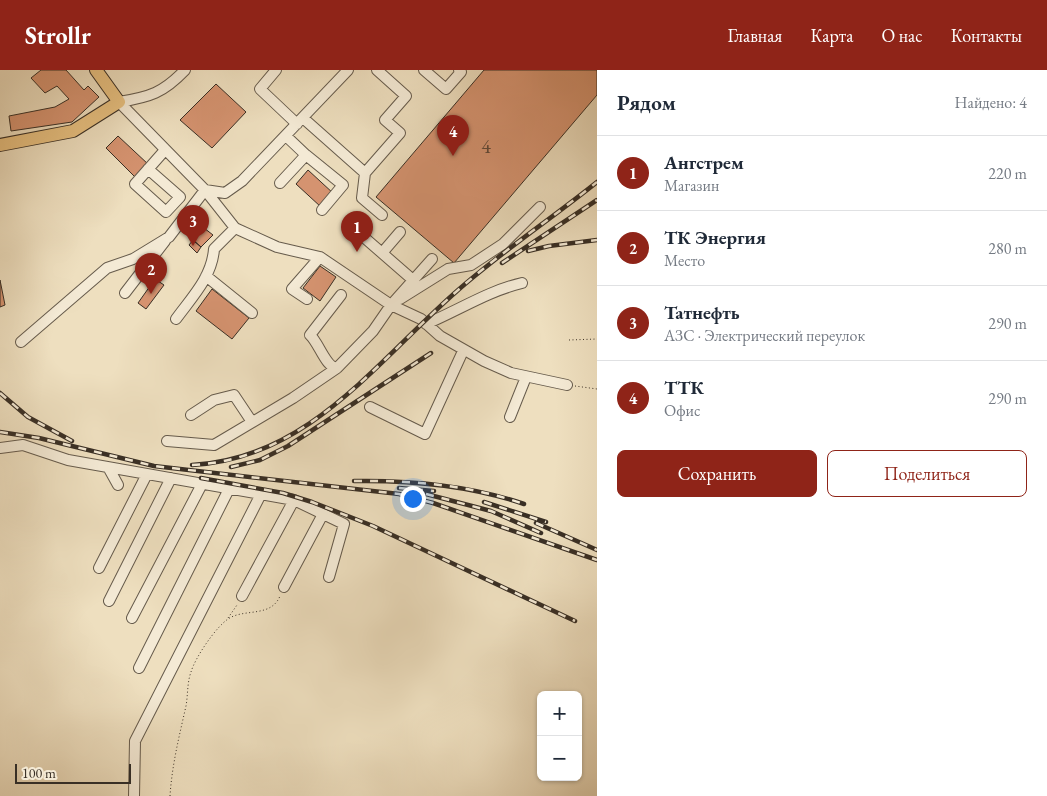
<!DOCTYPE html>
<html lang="ru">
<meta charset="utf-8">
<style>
:root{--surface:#fff;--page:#f2f2f3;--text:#1f2937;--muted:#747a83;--line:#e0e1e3;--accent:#8f2418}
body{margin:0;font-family:"EB Garamond",serif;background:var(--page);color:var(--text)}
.controls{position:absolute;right:15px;bottom:15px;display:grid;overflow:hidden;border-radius:8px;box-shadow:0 1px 4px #0004}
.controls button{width:45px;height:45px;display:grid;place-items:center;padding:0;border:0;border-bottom:1px solid var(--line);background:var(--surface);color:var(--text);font:25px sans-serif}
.scale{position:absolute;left:15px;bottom:12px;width:116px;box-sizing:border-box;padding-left:5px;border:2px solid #392f25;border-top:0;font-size:14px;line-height:18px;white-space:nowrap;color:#392f25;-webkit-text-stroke:4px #f4ead5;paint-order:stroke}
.you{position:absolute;left:412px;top:428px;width:18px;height:18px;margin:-12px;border:4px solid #fff;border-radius:50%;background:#1a73e8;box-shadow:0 0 0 8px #1a73e833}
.badge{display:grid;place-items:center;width:32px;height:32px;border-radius:50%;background:var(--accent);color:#fff;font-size:16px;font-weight:700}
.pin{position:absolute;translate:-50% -41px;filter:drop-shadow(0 1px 2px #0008)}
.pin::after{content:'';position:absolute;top:26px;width:18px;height:15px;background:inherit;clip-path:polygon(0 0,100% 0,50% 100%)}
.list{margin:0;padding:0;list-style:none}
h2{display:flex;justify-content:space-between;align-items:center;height:65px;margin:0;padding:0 20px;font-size:21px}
h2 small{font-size:16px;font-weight:400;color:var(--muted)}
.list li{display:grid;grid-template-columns:32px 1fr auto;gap:15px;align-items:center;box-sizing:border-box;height:75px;padding:0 20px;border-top:1px solid var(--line)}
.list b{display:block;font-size:19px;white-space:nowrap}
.list p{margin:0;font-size:16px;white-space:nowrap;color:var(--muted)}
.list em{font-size:16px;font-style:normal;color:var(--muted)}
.actions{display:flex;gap:10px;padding:15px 20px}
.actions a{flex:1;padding:11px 0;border:1px solid var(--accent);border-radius:8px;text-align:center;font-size:18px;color:var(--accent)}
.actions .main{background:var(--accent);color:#fff}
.map{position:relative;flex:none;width:597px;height:726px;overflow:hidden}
header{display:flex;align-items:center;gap:30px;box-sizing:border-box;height:70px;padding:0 25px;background:var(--accent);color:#fff}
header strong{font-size:24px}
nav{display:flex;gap:28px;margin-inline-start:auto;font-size:18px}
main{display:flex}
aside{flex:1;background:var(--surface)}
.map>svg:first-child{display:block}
.building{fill:#d59370;stroke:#392f25}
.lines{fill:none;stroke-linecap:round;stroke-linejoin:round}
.minor-casing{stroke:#665b4c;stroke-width:12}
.major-casing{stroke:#392f25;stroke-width:14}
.path{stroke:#392f25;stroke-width:1;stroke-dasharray:1 2.5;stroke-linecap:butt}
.minor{stroke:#f4ead5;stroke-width:10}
.major{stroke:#e7c080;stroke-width:12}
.rail-casing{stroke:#392f25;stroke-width:4.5}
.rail{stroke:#f4ead5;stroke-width:2.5;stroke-dasharray:8;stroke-linecap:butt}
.labels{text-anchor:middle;stroke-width:4;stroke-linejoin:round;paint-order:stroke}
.number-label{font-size:20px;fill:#604838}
</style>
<header>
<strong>Strollr</strong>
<nav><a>Главная</a><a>Карта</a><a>О нас</a><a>Контакты</a></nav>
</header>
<main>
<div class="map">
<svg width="597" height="726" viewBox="0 0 597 726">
<rect width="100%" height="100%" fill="#eedfbf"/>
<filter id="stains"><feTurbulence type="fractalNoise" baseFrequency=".004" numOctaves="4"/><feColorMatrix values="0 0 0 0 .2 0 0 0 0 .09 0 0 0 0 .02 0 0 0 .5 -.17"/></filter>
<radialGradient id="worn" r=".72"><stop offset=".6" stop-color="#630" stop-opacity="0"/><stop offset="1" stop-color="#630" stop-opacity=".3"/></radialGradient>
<path class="building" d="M 41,0 L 66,0 L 84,20 L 88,16 L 99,27 L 72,52 L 11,61 L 9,46 L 55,37 L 69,29 L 57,16 L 45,23 L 31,8 Z
M 484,0 L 597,0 L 597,25 L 454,193 L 376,127 Z
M 216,14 L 246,42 L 212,78 L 180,50 Z
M 118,66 L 149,95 L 136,108 L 106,78 Z
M 308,100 L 334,124 L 321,137 L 296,114 Z
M 204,158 L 213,165 L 201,177 L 193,170 Z
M 193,170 L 201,177 L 197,183 L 189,175 Z
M 320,196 L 336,207 L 320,231 L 303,218 Z
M 155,209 L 164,215 L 146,239 L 138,233 Z
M 0,210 L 5,235 L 0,237 Z
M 212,219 L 249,248 L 232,269 L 196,241 Z"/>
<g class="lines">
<defs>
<path id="minor" d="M 276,0 L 260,19 L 297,54
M 377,0 L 406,26 L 385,50 L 400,63 L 365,103 L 362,128 L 382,145
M 424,0 L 446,19 L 461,2 L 459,0
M 119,32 L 205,120 L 225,123 L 242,111 L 348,0
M 119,32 C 150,27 163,23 185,0
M 303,48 L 365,103
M 306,85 L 343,115 L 322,140
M 148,99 L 180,127 L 166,142 L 135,114 L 165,80
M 280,113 L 306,85 L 286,66
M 351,156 L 413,210
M 235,158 L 277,177 L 320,187 L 391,235 L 421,249 L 440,266 L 484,291 L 511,303 L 567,315
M 382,183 L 400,162
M 206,206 L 252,243
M 125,223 L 165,171
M 341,225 L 310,265 C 319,273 326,298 337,298 L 373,261 L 391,235 L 432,189
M 307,229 L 292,219 L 320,187
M 400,229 L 448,199 L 471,195 L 503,174 L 540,137
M 426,254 C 459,240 488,221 522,213
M 21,272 L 107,198 L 133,189 L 169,167 L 205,120 L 235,158 L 214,179 C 212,207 192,227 176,249
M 370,337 L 425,364 L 463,281
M 191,345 L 214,330 L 234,325 L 252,352
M 510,347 L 526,307
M 167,371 L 214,375 L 293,328 L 337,298
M 0,378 L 23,375 L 68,390 L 294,430 L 344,454 L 329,507
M 108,397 L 118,415
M 99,498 L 147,404
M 284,517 L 323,444
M 242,526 L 294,430
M 109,531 L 171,408
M 132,548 L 202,414
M 139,598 L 229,419
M 134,726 L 135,671 L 261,424"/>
<path id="major" d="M 0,75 L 73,61 L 119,32 L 96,0"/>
</defs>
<use href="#minor" class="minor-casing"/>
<use href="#major" class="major-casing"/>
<path class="path" d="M 569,270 L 597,269
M 575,316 L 597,319
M 228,548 L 237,535
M 170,726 C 172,695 179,667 186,636 C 188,625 187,613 191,602 C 195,588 215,558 228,549 C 244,538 271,548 280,526"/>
<use href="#minor" class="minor"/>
<use href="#major" class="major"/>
<defs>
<path id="rail" d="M 528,181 L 549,176 L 597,170
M 502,193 L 597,130
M 0,323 L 28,347 L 72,371
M 0,362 L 39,368 L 154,396 L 399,424 L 433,433 L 597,490
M 192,395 C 308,389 376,292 457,221 C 501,182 551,149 597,112
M 231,397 L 260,390 L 288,376 L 431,283
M 201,408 L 283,423 L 312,432 L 373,456 L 575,551
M 354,411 C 412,410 469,415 524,434
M 399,418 L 434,421
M 426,424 L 491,441 L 541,463
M 484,432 L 546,452
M 536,453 L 597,480"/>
</defs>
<use href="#rail" class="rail-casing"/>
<use href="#rail" class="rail"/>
</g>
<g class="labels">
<g class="number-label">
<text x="486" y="83">4</text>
</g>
</g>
<rect width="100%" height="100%" filter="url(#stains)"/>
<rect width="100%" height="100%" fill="url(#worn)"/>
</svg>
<div class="controls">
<button>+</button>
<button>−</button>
</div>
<div class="scale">100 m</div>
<div class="you"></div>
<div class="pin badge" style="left:357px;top:182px">1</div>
<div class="pin badge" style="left:151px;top:224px">2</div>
<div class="pin badge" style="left:193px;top:176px">3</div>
<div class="pin badge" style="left:453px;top:86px">4</div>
</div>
<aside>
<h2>Рядом<small>Найдено: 4</small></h2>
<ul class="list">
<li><span class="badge">1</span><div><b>Ангстрем</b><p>Магазин</p></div><em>220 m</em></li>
<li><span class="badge">2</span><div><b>ТК Энергия</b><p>Место</p></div><em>280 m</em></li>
<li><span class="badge">3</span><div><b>Татнефть</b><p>АЗС · Электрический переулок</p></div><em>290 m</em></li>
<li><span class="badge">4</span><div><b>ТТК</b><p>Офис</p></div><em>290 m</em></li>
</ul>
<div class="actions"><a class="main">Сохранить</a><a>Поделиться</a></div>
</aside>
</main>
